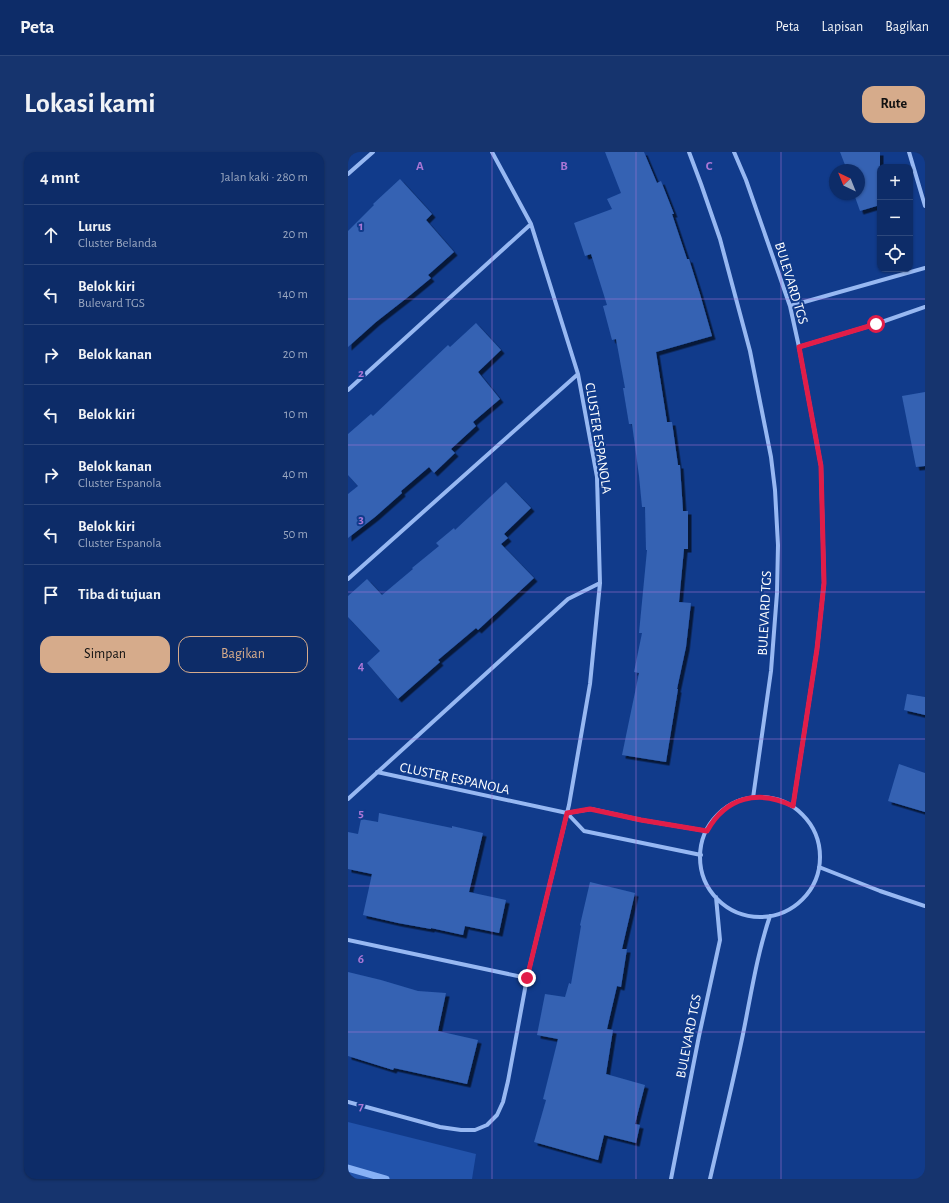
<!DOCTYPE html>
<html lang="id">
<meta charset="utf-8">
<style>
:root{--surface:#0d2c68;--page:#16346e;--text:#f1f3f6;--muted:#9aa7c0;--line:#2d487c;--accent:#d6ab8b}
body{margin:0;font-family:"Alegreya Sans",sans-serif;background:var(--page);color:var(--text)}
.controls{position:absolute;right:12px;top:12px;display:grid;overflow:hidden;border-radius:8px;box-shadow:0 1px 3px #0004}
.controls button{width:36px;height:36px;display:grid;place-items:center;padding:0;border:0;border-bottom:1px solid var(--line);background:var(--surface);color:var(--text);font:20px sans-serif}
.compass{position:absolute;left:481px;top:12px;width:36px;height:36px;border-radius:50%;background:var(--surface);box-shadow:0 1px 3px #0004;rotate:317deg}
.stop{position:absolute;width:12px;height:12px;margin:-9px;border:3px solid #e11d48;border-radius:50%;background:#fff}
.stop.end{background:#e11d48;border-color:#fff;box-shadow:0 1px 4px #0008}
.list{margin:0;padding:0;list-style:none}
h2{display:flex;justify-content:space-between;align-items:center;height:52px;margin:0;padding:0 16px;font-size:17px}
h2 small{font-size:13px;font-weight:400;color:var(--muted)}
.list li{display:grid;grid-template-columns:26px 1fr auto;gap:12px;align-items:center;box-sizing:border-box;height:60px;padding:0 16px;border-top:1px solid var(--line)}
.list b{display:block;font-size:15px;white-space:nowrap}
.list p{margin:0;font-size:13px;white-space:nowrap;color:var(--muted)}
.list em{font-size:13px;font-style:normal;color:var(--muted)}
.actions{display:flex;gap:8px;padding:12px 16px}
.actions a{flex:1;padding:9px 0;border:1px solid var(--accent);border-radius:12px;text-align:center;font-size:14px;color:var(--accent)}
.actions .main{background:var(--accent);color:#111}
.icon{flex:none;width:22px;height:22px;fill:none;stroke:currentColor;stroke-width:2;stroke-linecap:round;stroke-linejoin:round}
.map{position:relative;flex:none;width:577px;height:1027px;overflow:hidden;border-radius:12px}
header{display:flex;align-items:center;gap:24px;box-sizing:border-box;height:56px;padding:0 20px;background:var(--surface);border-bottom:1px solid var(--line)}
header strong{font-size:19px}
nav{display:flex;gap:22px;margin-inline-start:auto;font-size:14px}
.intro{display:flex;align-items:center;justify-content:space-between;box-sizing:border-box;height:96px;padding:0 24px}
h1{margin:0;font-size:28px}
.button{padding:10px 18px;border-radius:12px;background:var(--accent);color:#111;font-size:14px;font-weight:700}
main{display:flex;gap:24px;padding:0 24px}
aside{flex:1;background:var(--surface);border-radius:12px;box-shadow:0 1px 3px #0004}
.map>svg:first-child{display:block}
.grass{fill:#2253ab}
.lines{fill:none;stroke-linecap:round;stroke-linejoin:round}
.stream{stroke:#88b1f5;stroke-width:7}
.building{fill:#3462b3;filter:url(#shadow)}
.street{stroke:#97b8f2;stroke-width:4}
.route{stroke:#e11d48;stroke-width:5}
.grid{fill:none;stroke:#a976d5;stroke-width:1;stroke-opacity:0.55}
.labels{text-anchor:middle;stroke-width:4;stroke-linejoin:round;paint-order:stroke}
.street-label{font-size:14px;fill:#fff;stroke:#113b8b}
.grid-label{font-size:13px;text-anchor:middle;font-weight:bold;fill:#a976d5;stroke:#113b8b;stroke-width:4;stroke-linejoin:round;paint-order:stroke}
</style>
<header>
<strong>Peta</strong>
<nav><a>Peta</a><a>Lapisan</a><a>Bagikan</a></nav>
</header>
<div class="intro"><h1>Lokasi kami</h1><a class="button">Rute</a></div>
<main>
<aside>
<h2>4 mnt<small>Jalan kaki · 280 m</small></h2>
<ul class="list">
<li><svg class="icon" aria-label="ahead" viewBox="0 0 24 24"><path d="M12 20V5M6 11l6-6 6 6"/></svg><div><b>Lurus</b><p>Cluster Belanda</p></div><em>20 m</em></li>
<li><svg class="icon" aria-label="left" viewBox="0 0 24 24"><path d="M17 20v-9H6M10 6l-5 5 5 5"/></svg><div><b>Belok kiri</b><p>Bulevard TGS</p></div><em>140 m</em></li>
<li><svg class="icon" aria-label="right" viewBox="0 0 24 24"><path d="M7 20v-9h11M14 6l5 5-5 5"/></svg><div><b>Belok kanan</b></div><em>20 m</em></li>
<li><svg class="icon" aria-label="left" viewBox="0 0 24 24"><path d="M17 20v-9H6M10 6l-5 5 5 5"/></svg><div><b>Belok kiri</b></div><em>10 m</em></li>
<li><svg class="icon" aria-label="right" viewBox="0 0 24 24"><path d="M7 20v-9h11M14 6l5 5-5 5"/></svg><div><b>Belok kanan</b><p>Cluster Espanola</p></div><em>40 m</em></li>
<li><svg class="icon" aria-label="left" viewBox="0 0 24 24"><path d="M17 20v-9H6M10 6l-5 5 5 5"/></svg><div><b>Belok kiri</b><p>Cluster Espanola</p></div><em>50 m</em></li>
<li><svg class="icon" aria-label="arrive" viewBox="0 0 24 24"><path d="M6 21V4h12l-3 4 3 4H6"/></svg><div><b>Tiba di tujuan</b></div></li>
</ul>
<div class="actions"><a class="main">Simpan</a><a>Bagikan</a></div>
</aside>
<div class="map">
<svg width="577" height="1027" viewBox="0 0 577 1027">
<defs>
<filter id="shadow"><feDropShadow dx="3.5" dy="3.5" stdDeviation="0" flood-color="#0009"/></filter>
</defs>
<rect width="100%" height="100%" fill="#113b8b"/>
<path class="grass" d="M 0,970 L 128,1002 L 124,1027 L 0,1027 Z"/>
<g class="lines">
<path class="stream" d="M 0,1016 L 38,1027"/>
</g>
<path class="building" d="M 257,0 L 296,0 L 309,31 L 313,29 L 326,62 L 324,62 L 339,107 L 341,107 L 352,142 L 364,184 L 308,200 L 319,270 L 324,270 L 330,313 L 332,313 L 335,359 L 340,359 L 340,397 L 336,397 L 331,450 L 343,451 L 338,495 L 329,537 L 330,537 L 318,610 L 274,603 L 291,521 L 286,520 L 294,481 L 291,481 L 299,398 L 298,398 L 297,355 L 294,355 L 291,324 L 284,272 L 281,272 L 275,236 L 277,236 L 268,187 L 264,188 L 255,154 L 259,153 L 243,102 L 237,104 L 226,71 L 264,57 L 259,47 L 273,41 Z
M 492,0 L 532,0 L 532,53 L 512,59 L 506,42 L 511,42 L 511,18 L 499,18 Z
M 52,27 L 84,62 L 78,68 L 106,100 L 80,123 L 83,126 L 60,145 L 28,170 L 0,195 L 0,79 L 26,53 L 25,52 Z
M 128,171 L 153,198 L 130,220 L 152,247 L 125,270 L 128,274 L 103,297 L 107,301 L 86,321 L 81,315 L 53,339 L 54,341 L 27,365 L 0,386 L 0,342 L 10,334 L 0,323 L 0,282 L 23,262 L 25,264 L 100,193 L 102,195 Z
M 577,240 L 577,314 L 568,315 L 554,244 Z
M 158,330 L 183,356 L 156,382 L 160,386 L 153,392 L 186,426 L 130,478 L 128,476 L 90,508 L 92,510 L 50,547 L 19,511 L 32,499 L 0,465 L 0,444 L 19,427 L 34,443 L 65,417 L 64,416 L 91,394 L 88,391 L 106,376 L 107,378 Z
M 559,542 L 577,545 L 577,563 L 556,558 Z
M 551,612 L 577,621 L 577,660 L 540,649 Z
M 31,661 L 104,676 L 104,674 L 135,681 L 121,740 L 158,748 L 151,781 L 117,774 L 115,783 L 83,776 L 83,777 L 50,771 L 15,763 L 24,722 L 0,717 L 0,680 L 10,682 L 13,667 L 30,670 Z
M 242,730 L 287,741 L 274,797 L 279,797 L 273,835 L 269,834 L 259,877 L 265,878 L 258,922 L 297,933 L 287,972 L 292,973 L 288,991 L 256,983 L 250,1008 L 186,990 L 198,948 L 195,947 L 210,887 L 189,883 L 197,842 L 217,845 L 221,831 L 223,832 L 233,774 L 232,773 Z
M 0,820 L 33,828 L 70,839 L 98,841 L 90,879 L 130,888 L 119,932 L 46,916 L 45,918 L 0,904 Z"/>
<g class="lines">
<path class="street" d="M 341,0 L 353,32 L 372,87 L 402,199 L 423,305 L 427,338 L 430,393 L 429,441 L 423,519 L 405,646
M 386,0 L 398,28 L 442,154 L 451,195 L 473,314 L 476,431 L 469,497 L 445,654
M 561,0 L 577,54
M 0,22 L 25,0
M 442,154 L 577,116
M 451,195 L 528,172 L 577,155
M 0,238 L 183,72
M 0,427 L 230,222
M 29,620 L 219,661 L 243,657 L 293,668 L 359,679
M352 705a60 60 0 1 1 120 0a60 60 0 1 1-120 0Z
M 0,647 L 220,447 L 252,431
M 219,661 L 236,679 L 353,703
M 471,715 L 532,739 L 577,754
M 0,788 L 179,826
M 0,950 L 92,975 L 113,978 L 127,978 L 139,973 L 149,963 L 155,950 L 160,929 L 179,826 L 221,653 L 242,532 L 252,431 L 249,325 L 230,222 L 183,72 L 144,0
M 323,1027 L 351,884 L 372,788 L 368,745
M 362,1027 C 373,979 385,931 395,882 C 403,843 409,802 422,764"/>
</g>
<g class="lines">
<path class="route" d="M 179,826 L 219,661 L 242,657 L 293,668 L 359,679 C 378,645 410,637 445,654 L 469,497 L 476,431 L 473,314 L 451,195 L 528,172"/>
</g>
<path class="grid" d="M 144,0 L 144,1027M 288,0 L 288,1027M 433,0 L 433,1027M 0,147 L 577,147M 0,293 L 577,293M 0,440 L 577,440M 0,587 L 577,587M 0,734 L 577,734M 0,880 L 577,880"/>
<g class="labels">
<g class="street-label">
<text transform="translate(444 131) rotate(73)" y="5">BULEVARD TGS</text>
<text transform="translate(251 286) rotate(81)" y="5">CLUSTER ESPANOLA</text>
<text transform="translate(416 461) rotate(-87)" y="5">BULEVARD TGS</text>
<text transform="translate(107 626) rotate(12)" y="5">CLUSTER ESPANOLA</text>
<text transform="translate(340 884) rotate(-79)" y="5">BULEVARD TGS</text>
</g>
</g>
<g class="grid-label">
<text x="72" y="18">A</text>
<text x="216" y="18">B</text>
<text x="361" y="18">C</text>
<text x="13" y="78">1</text>
<text x="13" y="225">2</text>
<text x="13" y="371">3</text>
<text x="13" y="518">4</text>
<text x="13" y="665">5</text>
<text x="13" y="811">6</text>
<text x="13" y="958">7</text>
</g>
</svg>
<div class="controls">
<button>+</button>
<button>−</button>
<button><svg class="icon" aria-label="locate" viewBox="0 0 24 24"><circle cx="12" cy="12" r="6"/><path d="M12 2v4M12 18v4M2 12h4M18 12h4"/></svg></button>
</div>
<svg class="compass" viewBox="-18 -18 36 36"><path d="M0-13l5 13h-10z" fill="#e53935"/><path d="M0 13l5-13h-10z" fill="#9aa7c0"/></svg>
<div class="stop" style="left:528px;top:172px"></div>
<div class="stop end" style="left:179px;top:826px"></div>
</div>
</main>
